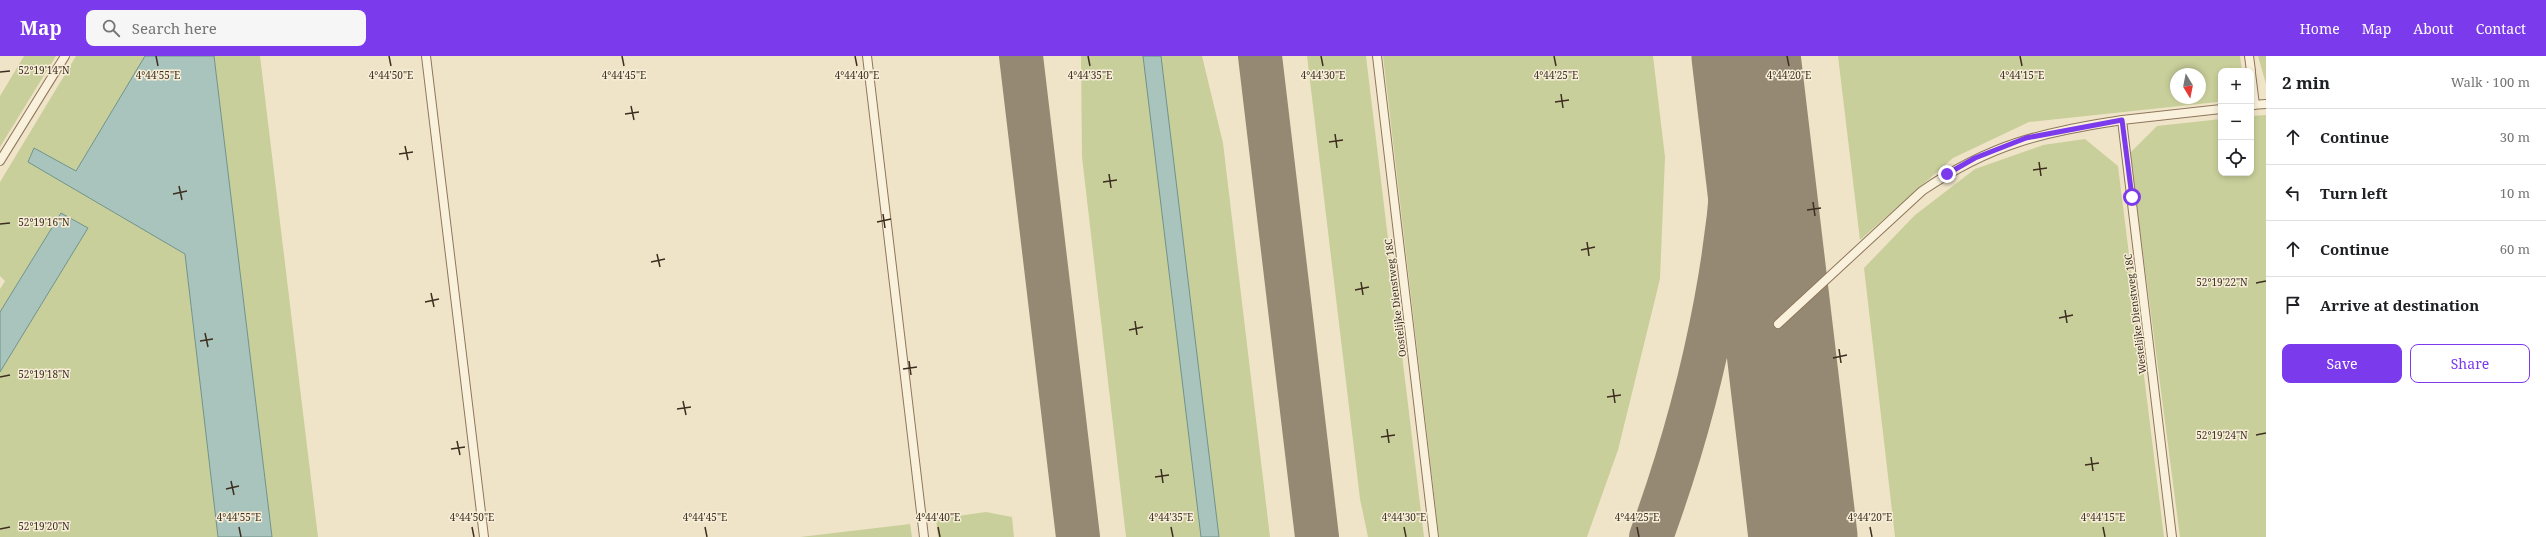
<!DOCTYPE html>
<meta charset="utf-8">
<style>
:root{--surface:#fff;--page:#f6f6f6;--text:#202124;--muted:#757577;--line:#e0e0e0;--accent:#7c3aed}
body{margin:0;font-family:"Noto Serif",serif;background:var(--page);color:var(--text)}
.controls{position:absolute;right:12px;top:12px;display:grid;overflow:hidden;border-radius:8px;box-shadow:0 2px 6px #0003}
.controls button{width:36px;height:36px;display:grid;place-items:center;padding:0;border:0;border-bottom:1px solid var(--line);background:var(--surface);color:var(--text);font:20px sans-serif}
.compass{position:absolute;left:2170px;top:12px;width:36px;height:36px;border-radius:50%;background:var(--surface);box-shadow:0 2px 6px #0003;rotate:170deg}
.stop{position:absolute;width:12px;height:12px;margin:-9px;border:3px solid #7c3aed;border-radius:50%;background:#fff}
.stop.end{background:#7c3aed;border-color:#fff;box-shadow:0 1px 4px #0008}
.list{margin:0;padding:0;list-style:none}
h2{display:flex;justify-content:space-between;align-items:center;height:52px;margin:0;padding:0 16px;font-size:17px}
h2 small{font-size:13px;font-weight:400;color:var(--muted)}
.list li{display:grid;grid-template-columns:26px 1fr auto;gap:12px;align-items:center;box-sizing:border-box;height:56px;padding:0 16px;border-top:1px solid var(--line)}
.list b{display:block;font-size:15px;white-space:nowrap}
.list em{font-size:13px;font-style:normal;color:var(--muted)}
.actions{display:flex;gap:8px;padding:12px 16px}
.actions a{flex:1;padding:9px 0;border:1px solid var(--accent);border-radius:8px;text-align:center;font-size:14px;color:var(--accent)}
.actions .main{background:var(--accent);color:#fff}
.icon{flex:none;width:22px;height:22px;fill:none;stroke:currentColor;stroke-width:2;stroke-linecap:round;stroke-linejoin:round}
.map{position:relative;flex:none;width:2266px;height:481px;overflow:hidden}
header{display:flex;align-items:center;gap:24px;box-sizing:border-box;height:56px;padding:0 20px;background:var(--accent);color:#fff}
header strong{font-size:19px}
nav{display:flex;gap:22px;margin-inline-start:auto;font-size:14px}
.search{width:280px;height:36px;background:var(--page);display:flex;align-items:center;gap:10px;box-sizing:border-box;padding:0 14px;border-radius:8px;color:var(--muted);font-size:15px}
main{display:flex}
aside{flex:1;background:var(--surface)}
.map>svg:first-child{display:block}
.green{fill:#c9cf9b;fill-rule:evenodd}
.water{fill:#a9c4bc;stroke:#6f938a}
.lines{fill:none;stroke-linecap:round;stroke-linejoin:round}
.taxiway{stroke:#968974;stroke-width:44}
.runway{stroke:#968974;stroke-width:109}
.service-casing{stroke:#8d765c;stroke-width:10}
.service{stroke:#faf1dc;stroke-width:8}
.route{stroke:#7c3aed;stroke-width:5}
.ticks{fill:none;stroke:#3d2e20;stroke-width:1.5}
.labels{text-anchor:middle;stroke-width:3;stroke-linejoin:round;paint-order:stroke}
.street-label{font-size:10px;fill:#3d2e20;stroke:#f7eed8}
.ticks-label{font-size:10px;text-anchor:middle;fill:#3d2e20;stroke:#f7eed8;stroke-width:3;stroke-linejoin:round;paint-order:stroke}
</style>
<header>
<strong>Map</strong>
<div class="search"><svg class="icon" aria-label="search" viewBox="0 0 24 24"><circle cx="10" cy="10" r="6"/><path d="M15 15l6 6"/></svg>Search here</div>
<nav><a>Home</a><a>Map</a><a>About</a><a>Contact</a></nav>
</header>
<main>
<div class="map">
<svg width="2266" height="481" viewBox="0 0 2266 481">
<rect width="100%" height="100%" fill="#f0e4c8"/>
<path class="green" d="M 24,0 L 56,0 L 0,91 L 0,40 Z
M 76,0 L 145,0 L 76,115 L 34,92 L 28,106 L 185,198 L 218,481 L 0,481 L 0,316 L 88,172 L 61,157 L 0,256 L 0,233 L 5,225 L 0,220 L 0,126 Z
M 214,0 L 260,0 L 318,481 L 272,481 Z
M 1081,0 L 1202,0 L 1223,87 L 1270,481 L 1126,481 L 1082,101 Z
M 1307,0 L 1366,0 L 1424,481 L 1368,481 L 1360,443 Z
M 1383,0 L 1653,0 L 1665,101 L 1660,223 L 1618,394 L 1587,481 L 1439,481 Z
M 1838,0 L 2240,0 L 2242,15 L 2221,15 L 2221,43 L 2218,46 L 2029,66 L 1953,102 L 1860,184 ZM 2176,18 L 2200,18 L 2200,42 L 2176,42 Z
M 2258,0 L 2266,0 L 2266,28 Z
M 2266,59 L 2266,481 L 2180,481 L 2130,97 L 2157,70 L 2221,63 L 2221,117 L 2251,117 L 2251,60 Z
M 2085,83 L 2118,110 L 2164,481 L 1895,481 L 1864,212 L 1915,159 L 1975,113 L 2043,89 Z
M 986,456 L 1012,461 L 1014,481 L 938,481 L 936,463 Z
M 910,468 L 912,481 L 800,481 Z"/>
<path class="water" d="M 145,0 L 214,0 L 272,481 L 218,481 L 185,198 L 28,106 L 34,92 L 76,115 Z
M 1143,0 L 1161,0 L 1219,481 L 1201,481 Z
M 61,157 L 88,172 L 0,316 L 0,256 Z"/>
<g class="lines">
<path class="taxiway" d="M 1021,0 L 1078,481
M 1260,0 L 1317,481
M 1651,481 C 1706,331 1742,160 1735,0"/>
<path class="runway" d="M 1746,0 L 1803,481"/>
<defs>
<path id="service" d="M 426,0 L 484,481
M 867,0 L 924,481
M 1377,0 L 1434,481
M 2249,0 L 2251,15
M 2251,17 L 2255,49
M 2251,49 L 2266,48
M 2122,64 L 2221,53
M 0,105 L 65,0
M 1778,268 L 1922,135 C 1992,87 2041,77 2122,64 L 2172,481"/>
</defs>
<use href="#service" class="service-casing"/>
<use href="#service" class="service"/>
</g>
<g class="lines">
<path class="route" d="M 1947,118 L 1975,102 L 2026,82 L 2122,64 L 2132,141"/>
</g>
<path class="ticks" d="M 156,0 L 158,10M 389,0 L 391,10M 622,0 L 624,10M 855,0 L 857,10M 1088,0 L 1090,10M 1321,0 L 1323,10M 1554,0 L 1556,10M 1787,0 L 1789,10M 2020,0 L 2022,10M 0,16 L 10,15M 1561,38 L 1563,52M 1555,46 L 1569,44M 631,50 L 634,64M 625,58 L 639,56M 1335,78 L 1337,92M 1329,86 L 1343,84M 405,90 L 408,104M 399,98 L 413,96M 2039,106 L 2041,120M 2033,114 L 2047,112M 1109,118 L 1111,132M 1103,126 L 1117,124M 179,130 L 182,144M 173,138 L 187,135M 1813,146 L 1815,160M 1807,154 L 1821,152M 883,158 L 885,172M 877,166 L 891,163M 0,168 L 10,167M 1587,186 L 1589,200M 1581,194 L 1595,191M 657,198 L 660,211M 651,206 L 665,203M 1361,226 L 1363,239M 2256,227 L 2266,225M 1355,234 L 1369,231M 431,237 L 434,251M 425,246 L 439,243M 2065,254 L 2067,267M 2059,262 L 2073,259M 1135,265 L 1137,279M 1129,274 L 1143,271M 205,277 L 208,291M 200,285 L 213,283M 1839,293 L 1841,307M 1833,302 L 1847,299M 909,305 L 911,319M 903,313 L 917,311M 0,321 L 10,319M 1613,333 L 1615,347M 1607,341 L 1621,339M 683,345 L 686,359M 677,353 L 691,351M 1387,373 L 1389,387M 2256,379 L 2266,377M 1381,381 L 1395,379M 457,385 L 460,399M 451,393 L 465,391M 2091,401 L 2093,415M 2085,409 L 2099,407M 1161,413 L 1163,427M 1155,421 L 1169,419M 231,425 L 234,439M 226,433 L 239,430M 239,471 L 241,481M 472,471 L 474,481M 705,471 L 707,481M 938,471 L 940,481M 1171,471 L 1173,481M 1404,471 L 1406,481M 1637,471 L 1639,481M 1870,471 L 1872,481M 2103,471 L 2105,481M 0,473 L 10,471"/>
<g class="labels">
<g class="street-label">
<text transform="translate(1395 242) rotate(-97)" y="4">Oostelijke Dienstweg 18C</text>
<text transform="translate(2135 258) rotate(-97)" y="4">Westelijke Dienstweg 18C</text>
</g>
</g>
<g class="ticks-label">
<text x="44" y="18">52°19'14"N</text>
<text x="158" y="23">4°44'55"E</text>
<text x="391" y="23">4°44'50"E</text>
<text x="624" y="23">4°44'45"E</text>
<text x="857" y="23">4°44'40"E</text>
<text x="1090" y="23">4°44'35"E</text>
<text x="1323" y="23">4°44'30"E</text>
<text x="1556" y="23">4°44'25"E</text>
<text x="1789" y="23">4°44'20"E</text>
<text x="2022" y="23">4°44'15"E</text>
<text x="44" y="170">52°19'16"N</text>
<text x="2222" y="230">52°19'22"N</text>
<text x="44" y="322">52°19'18"N</text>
<text x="2222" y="383">52°19'24"N</text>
<text x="239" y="465">4°44'55"E</text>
<text x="472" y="465">4°44'50"E</text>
<text x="705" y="465">4°44'45"E</text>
<text x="938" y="465">4°44'40"E</text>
<text x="1171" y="465">4°44'35"E</text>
<text x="1404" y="465">4°44'30"E</text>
<text x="1637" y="465">4°44'25"E</text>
<text x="1870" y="465">4°44'20"E</text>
<text x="2103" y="465">4°44'15"E</text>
<text x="44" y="474">52°19'20"N</text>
</g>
</svg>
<div class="controls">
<button>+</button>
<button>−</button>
<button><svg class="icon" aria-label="locate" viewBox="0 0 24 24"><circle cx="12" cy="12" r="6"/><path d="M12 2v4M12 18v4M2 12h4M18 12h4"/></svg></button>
</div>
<svg class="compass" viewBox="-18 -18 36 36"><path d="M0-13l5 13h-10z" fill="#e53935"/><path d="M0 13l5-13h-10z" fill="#757577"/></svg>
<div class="stop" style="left:2132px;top:141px"></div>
<div class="stop end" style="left:1947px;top:118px"></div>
</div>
<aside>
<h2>2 min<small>Walk · 100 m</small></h2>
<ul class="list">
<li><svg class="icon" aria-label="ahead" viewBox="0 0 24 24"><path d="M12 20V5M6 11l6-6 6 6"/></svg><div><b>Continue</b></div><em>30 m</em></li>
<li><svg class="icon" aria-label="left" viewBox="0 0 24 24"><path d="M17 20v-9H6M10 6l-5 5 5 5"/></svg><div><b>Turn left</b></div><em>10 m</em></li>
<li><svg class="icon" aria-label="ahead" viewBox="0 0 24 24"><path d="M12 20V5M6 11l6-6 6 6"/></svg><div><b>Continue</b></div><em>60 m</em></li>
<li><svg class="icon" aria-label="arrive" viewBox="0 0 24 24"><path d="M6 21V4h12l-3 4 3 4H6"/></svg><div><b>Arrive at destination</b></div></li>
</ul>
<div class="actions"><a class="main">Save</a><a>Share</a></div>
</aside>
</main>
